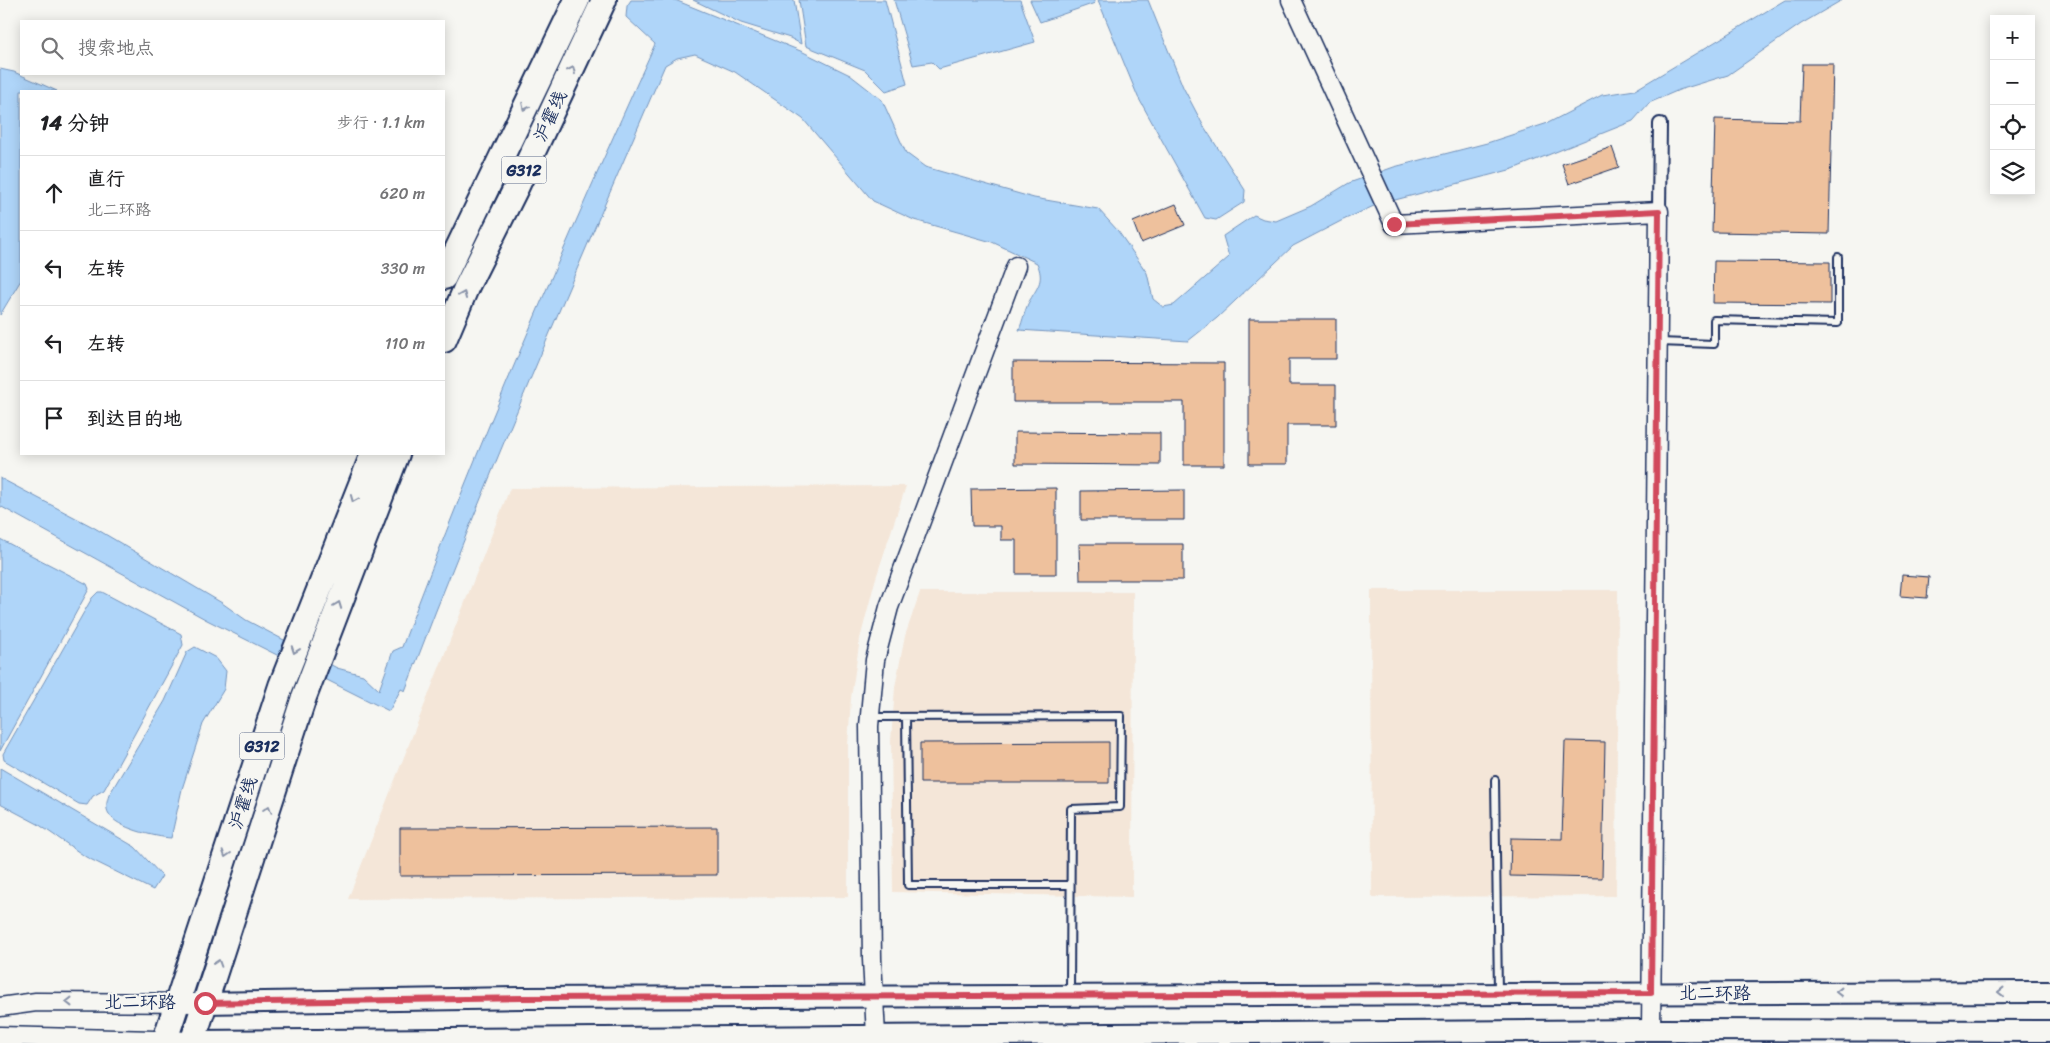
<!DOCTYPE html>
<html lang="zh">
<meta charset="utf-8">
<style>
:root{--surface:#fff;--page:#f6f6f6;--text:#202124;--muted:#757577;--line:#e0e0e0}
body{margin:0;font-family:Sriracha,"LXGW WenKai TC",sans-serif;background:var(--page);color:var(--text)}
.controls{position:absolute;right:15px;top:15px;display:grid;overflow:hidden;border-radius:0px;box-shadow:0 2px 12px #0003}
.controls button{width:45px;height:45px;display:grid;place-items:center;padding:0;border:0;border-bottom:1px solid var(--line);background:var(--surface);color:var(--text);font:25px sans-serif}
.stop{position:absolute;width:15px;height:15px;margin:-11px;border:4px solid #d1495b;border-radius:50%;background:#fff}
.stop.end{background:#d1495b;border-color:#fff;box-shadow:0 1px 5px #0008}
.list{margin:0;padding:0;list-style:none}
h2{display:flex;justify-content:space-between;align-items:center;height:65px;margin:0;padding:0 20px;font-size:21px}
h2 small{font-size:16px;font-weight:400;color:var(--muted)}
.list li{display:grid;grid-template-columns:32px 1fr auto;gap:15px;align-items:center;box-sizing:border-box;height:75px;padding:0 20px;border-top:1px solid var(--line)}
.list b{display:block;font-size:19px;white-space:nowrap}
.list p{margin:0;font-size:16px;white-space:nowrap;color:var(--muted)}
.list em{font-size:16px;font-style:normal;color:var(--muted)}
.icon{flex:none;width:28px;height:28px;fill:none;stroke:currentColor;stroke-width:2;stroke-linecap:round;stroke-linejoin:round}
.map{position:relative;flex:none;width:2050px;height:1043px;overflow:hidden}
.search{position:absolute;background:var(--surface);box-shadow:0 2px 12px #0003;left:20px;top:20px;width:425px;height:55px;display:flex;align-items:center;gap:12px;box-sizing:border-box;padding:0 18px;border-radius:0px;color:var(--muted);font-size:19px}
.panel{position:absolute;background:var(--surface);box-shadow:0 2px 12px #0003;left:20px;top:90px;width:425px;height:365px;border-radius:0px}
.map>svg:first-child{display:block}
.built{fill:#f4e6d8}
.water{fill:#afd5f9;stroke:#7493bb}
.building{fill:#eec19d;stroke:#1b2f5e}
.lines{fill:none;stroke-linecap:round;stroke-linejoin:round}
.lane-casing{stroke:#1b2f5e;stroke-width:10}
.street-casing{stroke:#1b2f5e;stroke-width:16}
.secondary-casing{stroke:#1b2f5e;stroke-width:21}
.primary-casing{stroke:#1b2f5e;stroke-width:24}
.highway-casing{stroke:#1b2f5e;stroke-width:28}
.lane{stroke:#f6f6f2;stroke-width:6}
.street{stroke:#f6f6f2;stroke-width:12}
.secondary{stroke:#f6f6f2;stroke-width:18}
.primary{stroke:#f6f6f2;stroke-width:20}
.highway{stroke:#f6f6f2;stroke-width:24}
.oneway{stroke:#8892a8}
.route{stroke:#d1495b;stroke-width:6}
.labels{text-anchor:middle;stroke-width:4.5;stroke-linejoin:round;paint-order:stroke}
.shield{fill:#f6f6f2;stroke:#5d6b8a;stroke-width:1}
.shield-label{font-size:16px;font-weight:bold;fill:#1b2f5e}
.street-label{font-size:18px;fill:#1b2f5e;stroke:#f6f6f2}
</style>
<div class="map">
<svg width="2050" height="1043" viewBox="0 0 2050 1043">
<rect width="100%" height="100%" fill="#f6f6f2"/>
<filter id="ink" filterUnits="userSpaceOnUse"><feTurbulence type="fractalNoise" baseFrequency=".02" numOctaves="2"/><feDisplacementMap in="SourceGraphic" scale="10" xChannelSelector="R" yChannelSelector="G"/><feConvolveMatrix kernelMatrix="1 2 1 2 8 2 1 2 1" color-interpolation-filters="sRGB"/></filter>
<g filter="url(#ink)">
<path class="built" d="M 906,486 L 875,581 L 860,639 L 851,698 L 848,745 L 848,897 L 348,899 L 510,488 Z
M 1371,590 L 1618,590 L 1616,896 L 1372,897 Z
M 920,592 L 1133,592 L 1132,897 L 893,892 L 891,741 L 895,687 L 905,636 Z"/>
<path class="water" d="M 631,0 L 675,0 L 803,52 L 850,75 L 882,100 L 906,153 L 925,167 L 1034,198 L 1098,209 L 1118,231 L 1147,273 L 1153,299 L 1163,307 L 1174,305 L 1229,257 L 1223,236 L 1254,215 L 1263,219 L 1276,221 L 1311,206 L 1349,183 L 1394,167 L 1487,143 L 1548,123 L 1602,95 L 1635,90 L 1785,0 L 1842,0 L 1801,24 L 1728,75 L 1679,90 L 1649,103 L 1633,121 L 1513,169 L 1376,205 L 1341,221 L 1293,246 L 1217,318 L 1188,341 L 1019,330 C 1023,321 1025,308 1030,300 C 1039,285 1044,280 1037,263 L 992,242 L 914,220 L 873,201 L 803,119 L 735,72 L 695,54 L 677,58 L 665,65 C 575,273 485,480 405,691 L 401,689 L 389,711 L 207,620 L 0,506 L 0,478 L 93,527 L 222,603 L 246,620 L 337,668 L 363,675 L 379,690 L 393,651 L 402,647 C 478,443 565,243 655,44 L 626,17 L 627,6 Z
M 693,0 L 794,0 L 801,44 L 790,38 L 741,23 Z
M 799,0 L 885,0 L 907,84 L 886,91 L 865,70 L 806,46 Z
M 894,0 L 1020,0 L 1035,42 L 939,69 L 932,62 L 913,65 Z
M 1030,0 L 1093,0 L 1095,3 L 1040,22 Z
M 1098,0 L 1148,0 L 1183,87 L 1203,125 L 1245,190 L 1244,202 L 1216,220 L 1205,218 L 1138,97 Z
M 0,69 L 14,72 L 57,91 L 21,91 L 21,280 L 0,315 Z
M 0,539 L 87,584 L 89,589 L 0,751 Z
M 98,592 L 102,592 L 181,634 L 183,645 L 104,790 L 93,796 L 87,805 L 79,804 L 4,760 L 3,754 L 92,598 Z
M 195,647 L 216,658 L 226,671 L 224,689 L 203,724 L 182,789 L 171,838 C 156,837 116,828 109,814 C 105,808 107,801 109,795 L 165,701 L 187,652 Z
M 0,768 L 135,847 L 162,876 L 153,890 L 86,857 L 38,824 L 0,804 Z"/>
<path class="building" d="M 1802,64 L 1833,64 L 1829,234 L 1712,232 L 1715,119 L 1800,121 Z
M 1612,147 L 1619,167 L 1569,184 L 1562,164 Z
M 1176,204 L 1185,225 L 1141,243 L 1133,222 Z
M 1714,261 L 1830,262 L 1830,304 L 1713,303 Z
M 1249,319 L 1336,319 L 1336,359 L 1289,359 L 1289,385 L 1336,385 L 1336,425 L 1287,425 L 1287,464 L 1249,464 Z
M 1013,362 L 1224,363 L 1224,465 L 1184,465 L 1184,402 L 1013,402 Z
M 1015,432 L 1160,433 L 1160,465 L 1015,464 Z
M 1056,488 L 1056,574 L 1016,574 L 1016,540 L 1001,540 L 1001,526 L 972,526 L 971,489 Z
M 1184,490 L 1184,520 L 1081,520 L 1081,491 Z
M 1079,544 L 1183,544 L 1183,580 L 1080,580 Z
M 1902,575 L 1929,577 L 1927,598 L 1900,596 Z
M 1565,741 L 1605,742 L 1602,878 L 1510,876 L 1511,838 L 1562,839 Z
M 1109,742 L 1109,783 L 920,783 L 920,743 Z
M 717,827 L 717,875 L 400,876 L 400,828 Z"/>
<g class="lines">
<defs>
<path id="lane" d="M 1659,342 L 1714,344 L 1714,320 L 1838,323 L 1838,257
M 871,717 L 1121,716 L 1120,807 L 1071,809 L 1070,992
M 906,717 L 908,885 L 1070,885
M 1495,780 L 1498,992"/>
<path id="street" d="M 1659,211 L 1660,124"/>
<path id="secondary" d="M 1291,0 L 1394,224 L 1659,211 L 1651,1030
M 0,1007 L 36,1002 L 205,1003
M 0,1036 L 193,1041
M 876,1036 L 872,959 L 869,726 L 875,660 L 889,607 L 1016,266"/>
<path id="primary" d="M 205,1003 L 524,998 L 2050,992
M 193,1041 L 1651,1030 L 2050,1031"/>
<path id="highway" d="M 444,277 L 577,0
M 444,340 L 466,288 L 516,188 L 604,0
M 164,1043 L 281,686 L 373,454
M 192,1043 L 304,697 L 397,454"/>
</defs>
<use href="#lane" class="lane-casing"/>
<use href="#street" class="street-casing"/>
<use href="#secondary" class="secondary-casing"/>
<use href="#primary" class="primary-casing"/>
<use href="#highway" class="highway-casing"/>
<use href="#lane" class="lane"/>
<use href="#street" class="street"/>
<use href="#secondary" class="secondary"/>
<use href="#primary" class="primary"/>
<use href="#highway" class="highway"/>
</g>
<defs><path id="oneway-chevron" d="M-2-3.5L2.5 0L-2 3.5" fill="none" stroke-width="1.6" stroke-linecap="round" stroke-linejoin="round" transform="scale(1.25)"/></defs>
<g class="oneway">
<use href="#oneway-chevron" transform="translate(572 70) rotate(-65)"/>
<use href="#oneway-chevron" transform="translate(525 107) rotate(116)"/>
<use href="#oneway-chevron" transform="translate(463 295) rotate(-67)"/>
<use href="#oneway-chevron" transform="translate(354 499) rotate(112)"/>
<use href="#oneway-chevron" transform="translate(338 605) rotate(-69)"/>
<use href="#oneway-chevron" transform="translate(295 650) rotate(110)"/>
<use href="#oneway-chevron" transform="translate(268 809) rotate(-72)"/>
<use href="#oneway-chevron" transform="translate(226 854) rotate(108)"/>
<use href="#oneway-chevron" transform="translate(218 963) rotate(-72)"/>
<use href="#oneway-chevron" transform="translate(1839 992) rotate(180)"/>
<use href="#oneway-chevron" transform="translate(2001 992) rotate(180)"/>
<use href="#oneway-chevron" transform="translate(69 1002) rotate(-180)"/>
</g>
</g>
<g class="lines" filter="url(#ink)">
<path class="route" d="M 205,1003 L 524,998 L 1651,993 L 1659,211 L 1394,224"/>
</g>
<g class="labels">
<g class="shield">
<rect x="501.5" y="156.5" width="45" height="27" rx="4"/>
<rect x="239.5" y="732.5" width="45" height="27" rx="4"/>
</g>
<g class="shield-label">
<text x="524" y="176">G312</text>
<text x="262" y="752">G312</text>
</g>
<g class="street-label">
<text transform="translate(550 116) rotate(-65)" y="6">沪霍线</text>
<text transform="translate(243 803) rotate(-72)" y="6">沪霍线</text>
<text x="1715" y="999">北二环路</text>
<text x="140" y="1008">北二环路</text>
</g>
</g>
</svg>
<div class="controls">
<button>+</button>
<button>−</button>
<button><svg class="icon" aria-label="locate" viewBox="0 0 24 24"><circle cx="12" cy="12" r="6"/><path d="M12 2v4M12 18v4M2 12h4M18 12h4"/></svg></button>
<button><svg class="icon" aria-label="layers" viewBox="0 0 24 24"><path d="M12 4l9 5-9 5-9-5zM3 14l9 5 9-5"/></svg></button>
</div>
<div class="stop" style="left:205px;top:1003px"></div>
<div class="stop end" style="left:1394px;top:224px"></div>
<div class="search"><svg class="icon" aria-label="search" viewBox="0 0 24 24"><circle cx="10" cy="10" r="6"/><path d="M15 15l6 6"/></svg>搜索地点</div>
<section class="panel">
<h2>14 分钟<small>步行 · 1.1 km</small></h2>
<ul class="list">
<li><svg class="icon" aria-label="ahead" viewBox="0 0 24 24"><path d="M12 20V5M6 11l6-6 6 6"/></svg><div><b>直行</b><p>北二环路</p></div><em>620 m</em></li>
<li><svg class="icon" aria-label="left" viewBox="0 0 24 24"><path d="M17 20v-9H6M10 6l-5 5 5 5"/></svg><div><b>左转</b></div><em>330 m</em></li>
<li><svg class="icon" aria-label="left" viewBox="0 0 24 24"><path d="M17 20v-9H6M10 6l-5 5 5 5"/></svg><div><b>左转</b></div><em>110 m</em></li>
<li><svg class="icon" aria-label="arrive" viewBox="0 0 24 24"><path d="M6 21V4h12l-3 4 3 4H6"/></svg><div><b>到达目的地</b></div></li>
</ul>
</section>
</div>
